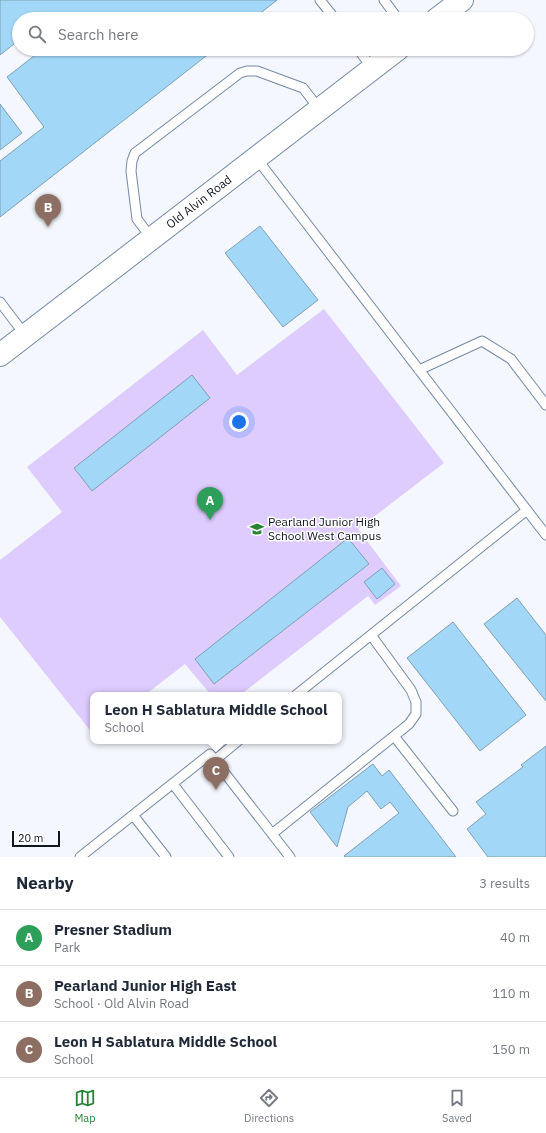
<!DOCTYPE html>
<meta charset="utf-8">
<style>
:root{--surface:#fff;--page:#f2f2f3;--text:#1f2937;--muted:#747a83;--line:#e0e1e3;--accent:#258436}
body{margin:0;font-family:"IBM Plex Sans",sans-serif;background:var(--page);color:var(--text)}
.scale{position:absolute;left:12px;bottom:10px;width:48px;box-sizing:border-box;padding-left:4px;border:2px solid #0f1620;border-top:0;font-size:11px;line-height:14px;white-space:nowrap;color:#0f1620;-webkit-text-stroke:3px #fff;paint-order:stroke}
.you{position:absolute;left:239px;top:422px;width:14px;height:14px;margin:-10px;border:3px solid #fff;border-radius:50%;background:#1a73e8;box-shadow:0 0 0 6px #1a73e833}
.badge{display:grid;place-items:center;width:26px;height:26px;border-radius:50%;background:var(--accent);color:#fff;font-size:13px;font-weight:700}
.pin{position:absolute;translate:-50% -33px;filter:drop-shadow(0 1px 2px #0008)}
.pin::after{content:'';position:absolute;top:21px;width:14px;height:12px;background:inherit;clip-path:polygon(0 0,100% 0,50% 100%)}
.popup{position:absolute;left:90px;top:692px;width:252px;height:52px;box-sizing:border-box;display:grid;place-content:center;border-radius:8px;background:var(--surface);filter:drop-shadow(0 1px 3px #0005);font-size:13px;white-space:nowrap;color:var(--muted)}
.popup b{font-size:15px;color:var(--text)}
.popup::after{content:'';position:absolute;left:50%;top:100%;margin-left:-8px;border:8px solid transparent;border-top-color:var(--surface)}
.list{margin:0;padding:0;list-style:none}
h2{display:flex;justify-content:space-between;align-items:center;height:52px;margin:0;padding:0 16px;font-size:17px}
h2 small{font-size:13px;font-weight:400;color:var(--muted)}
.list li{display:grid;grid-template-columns:26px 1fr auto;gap:12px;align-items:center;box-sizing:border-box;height:56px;padding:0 16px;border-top:1px solid var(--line)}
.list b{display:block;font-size:15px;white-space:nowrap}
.list p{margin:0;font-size:13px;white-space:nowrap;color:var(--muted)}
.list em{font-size:13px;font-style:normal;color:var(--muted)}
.icon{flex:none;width:22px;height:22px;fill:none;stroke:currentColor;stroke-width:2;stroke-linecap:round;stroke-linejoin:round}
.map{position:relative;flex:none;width:546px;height:857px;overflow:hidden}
.search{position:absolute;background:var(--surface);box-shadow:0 1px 3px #0004;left:12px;right:12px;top:12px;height:44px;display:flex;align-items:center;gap:10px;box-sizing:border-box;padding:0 14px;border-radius:22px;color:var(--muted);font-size:15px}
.sheet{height:220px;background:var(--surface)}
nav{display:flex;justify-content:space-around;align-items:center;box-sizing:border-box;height:56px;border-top:1px solid var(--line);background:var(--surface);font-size:11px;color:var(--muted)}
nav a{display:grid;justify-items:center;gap:2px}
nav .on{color:var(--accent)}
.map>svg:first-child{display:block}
.green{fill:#dfccff}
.building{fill:#a2d7f8;stroke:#7ea0b4}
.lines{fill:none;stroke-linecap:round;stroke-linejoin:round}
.lane-casing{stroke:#7689a5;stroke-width:11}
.secondary-casing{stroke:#7689a5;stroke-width:24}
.lane{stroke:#fff;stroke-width:9}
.secondary{stroke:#fff;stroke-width:22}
.labels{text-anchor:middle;stroke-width:3;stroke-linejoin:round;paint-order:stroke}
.street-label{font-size:12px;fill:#0f1620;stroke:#fff}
.poi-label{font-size:12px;fill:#0f1620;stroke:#fff;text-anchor:start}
</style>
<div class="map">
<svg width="546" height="857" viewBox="0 0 546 857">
<rect width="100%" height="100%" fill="#f4f8fe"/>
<path class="green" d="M 324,309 L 444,463 L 358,529 L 401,586 L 375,605 L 368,596 L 240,695 L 211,695 L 185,664 L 145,695 L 93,695 L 93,734 L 0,617 L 0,560 L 62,512 L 27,467 L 203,330 L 237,375 Z"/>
<path class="building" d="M 0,0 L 277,0 L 253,19 L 19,19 L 19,40 L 0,55 Z
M 43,49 L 215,49 L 0,217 L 0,161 L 44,127 L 7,77 Z
M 0,104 L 22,133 L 0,150 Z
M 260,226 L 318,300 L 283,327 L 225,253 Z
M 192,375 L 210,398 L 92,491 L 74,468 Z
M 348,538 L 369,564 L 214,684 L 195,659 Z
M 382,568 L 395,584 L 377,599 L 364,582 Z
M 517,598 L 546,635 L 546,701 L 484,624 Z
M 453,622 L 526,715 L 480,751 L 407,658 Z
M 546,746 L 546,857 L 488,857 L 467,829 L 486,814 L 476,802 L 523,767 L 521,765 Z
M 373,764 L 382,776 L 389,770 L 456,857 L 345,857 L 344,856 L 399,813 L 390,802 L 381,809 L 367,791 L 348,807 L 337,847 L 310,812 Z"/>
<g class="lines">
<defs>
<path id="lane" d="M 320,0 L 335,19
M 384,0 L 398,19
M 358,49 L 373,69
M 257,159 L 546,535
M 152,239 L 137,219 L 131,171 L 132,161 L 135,153 L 240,73 L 247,71 L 257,71 L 303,88 L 320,110
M 0,302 L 25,335
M 419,370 L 482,341 L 511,359 L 546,405
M 296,695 L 527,510
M 394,736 L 453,811
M 215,760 L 238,741
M 173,784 L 229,857
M 133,815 L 166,857
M 272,834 L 409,724 L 416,714 L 416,702 L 411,690 L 371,635
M 80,857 L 210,754 L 290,857"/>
<g id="secondary">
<path d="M 437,19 L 462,0"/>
<path id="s1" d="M 0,355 L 398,49"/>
</g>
</defs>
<use href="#lane" class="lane-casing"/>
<use href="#secondary" class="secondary-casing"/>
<use href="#lane" class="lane"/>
<use href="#secondary" class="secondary"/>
</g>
<defs>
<symbol id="school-bare" viewBox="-9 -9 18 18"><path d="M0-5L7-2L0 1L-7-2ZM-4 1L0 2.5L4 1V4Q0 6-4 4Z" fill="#258436" stroke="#fff" stroke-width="2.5" paint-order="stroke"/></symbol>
</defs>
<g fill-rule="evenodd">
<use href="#school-bare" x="247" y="519" width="20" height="20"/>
</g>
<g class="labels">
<g class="street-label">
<text dy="4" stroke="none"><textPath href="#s1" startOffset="251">Old Alvin Road</textPath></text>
</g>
<g class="poi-label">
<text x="268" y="526">Pearland Junior High<tspan x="268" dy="14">School West Campus</tspan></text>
</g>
</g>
</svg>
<div class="scale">20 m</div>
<div class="you"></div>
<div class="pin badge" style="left:210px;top:520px;background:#2e9e5b">A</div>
<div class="pin badge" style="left:48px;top:227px;background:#8d6e63">B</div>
<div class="pin badge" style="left:216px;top:790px;background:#8d6e63">C</div>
<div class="popup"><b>Leon H Sablatura Middle School</b>School</div>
<div class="search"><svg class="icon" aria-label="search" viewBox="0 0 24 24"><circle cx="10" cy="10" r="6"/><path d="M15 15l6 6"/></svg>Search here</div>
</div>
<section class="sheet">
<h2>Nearby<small>3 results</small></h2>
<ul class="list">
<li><span class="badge" style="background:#2e9e5b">A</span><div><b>Presner Stadium</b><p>Park</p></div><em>40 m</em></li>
<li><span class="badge" style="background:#8d6e63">B</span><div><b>Pearland Junior High East</b><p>School · Old Alvin Road</p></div><em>110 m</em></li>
<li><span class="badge" style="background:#8d6e63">C</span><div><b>Leon H Sablatura Middle School</b><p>School</p></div><em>150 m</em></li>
</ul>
</section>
<nav>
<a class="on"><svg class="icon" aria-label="map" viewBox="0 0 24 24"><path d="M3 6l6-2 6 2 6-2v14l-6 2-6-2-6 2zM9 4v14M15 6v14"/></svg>Map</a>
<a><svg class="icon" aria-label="directions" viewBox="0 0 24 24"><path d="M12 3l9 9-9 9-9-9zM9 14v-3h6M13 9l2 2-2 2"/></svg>Directions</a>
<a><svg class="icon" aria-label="saved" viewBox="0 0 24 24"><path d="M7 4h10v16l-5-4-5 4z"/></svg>Saved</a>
</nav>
